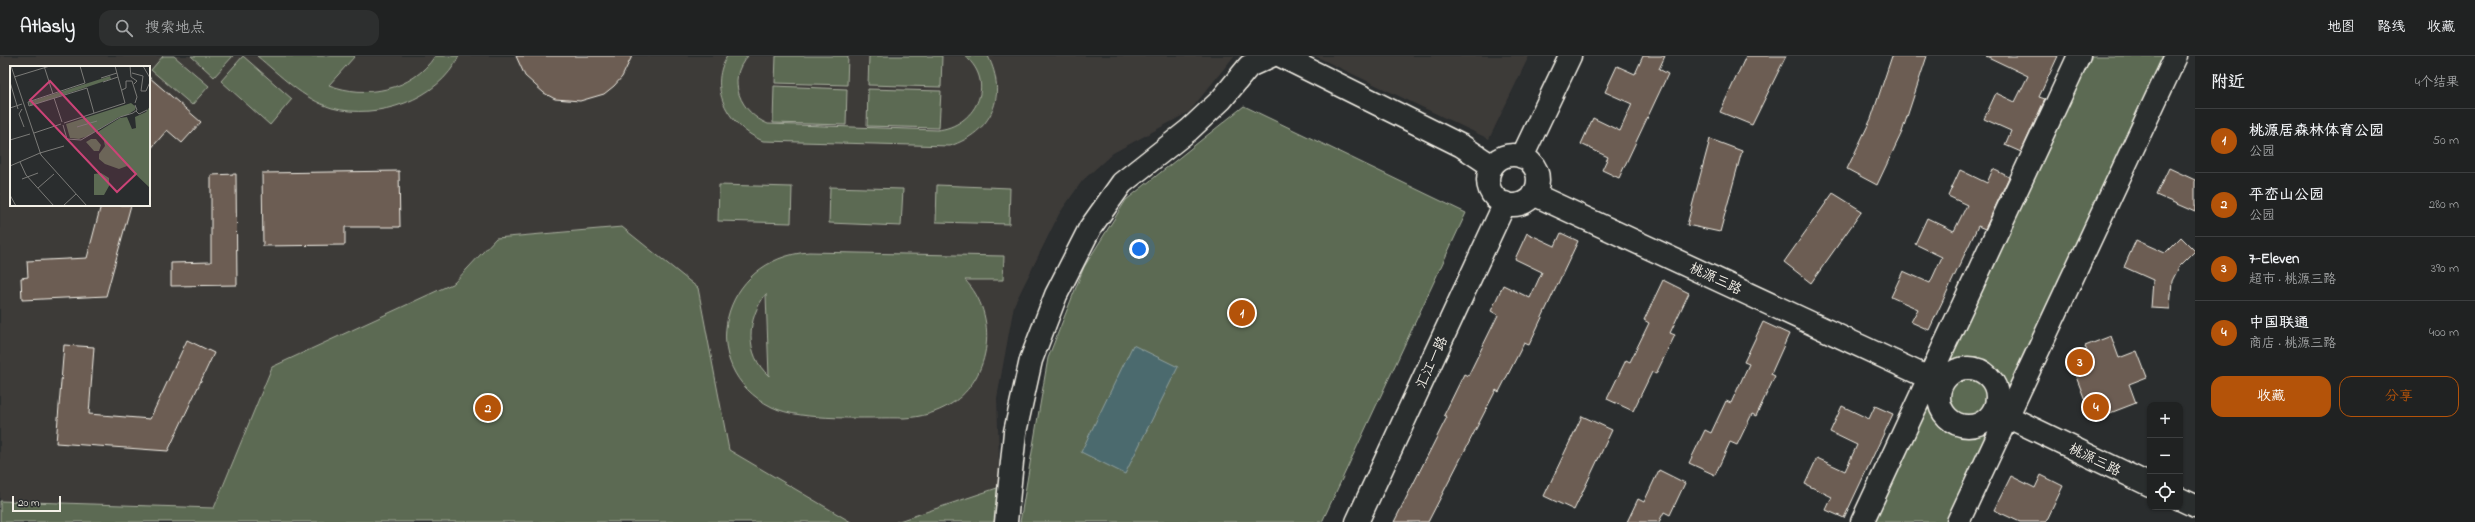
<!DOCTYPE html>
<html lang="zh">
<meta charset="utf-8">
<style>
:root{--surface:#202222;--page:#2d2f2f;--text:#f1f3f6;--muted:#a2a4a5;--line:#3d3f40;--accent:#b45309}
body{margin:0;font-family:"Indie Flower","LXGW WenKai TC",sans-serif;background:var(--page);color:var(--text)}
.controls{position:absolute;right:12px;bottom:12px;display:grid;overflow:hidden;border-radius:8px;box-shadow:0 1px 3px #0004}
.controls button{width:36px;height:36px;display:grid;place-items:center;padding:0;border:0;border-bottom:1px solid var(--line);background:var(--surface);color:var(--text);font:20px sans-serif}
.scale{position:absolute;left:12px;bottom:10px;width:49px;box-sizing:border-box;padding-left:4px;border:2px solid #f4f1e8;border-top:0;font-size:11px;line-height:14px;white-space:nowrap;color:#f4f1e8;-webkit-text-stroke:3px #2a2d2e;paint-order:stroke}
.you{position:absolute;left:1139px;top:193px;width:14px;height:14px;margin:-10px;border:3px solid #fff;border-radius:50%;background:#1a73e8;box-shadow:0 0 0 6px #1a73e833}
.badge{display:grid;place-items:center;width:26px;height:26px;border-radius:50%;background:var(--accent);color:#fff;font-size:13px;font-weight:700}
.pin{position:absolute;translate:-50% -50%;border:2px solid #fff;box-shadow:0 1px 4px #0006}
.list{margin:0;padding:0;list-style:none}
h2{display:flex;justify-content:space-between;align-items:center;height:52px;margin:0;padding:0 16px;font-size:17px}
h2 small{font-size:13px;font-weight:400;color:var(--muted)}
.list li{display:grid;grid-template-columns:26px 1fr auto;gap:12px;align-items:center;box-sizing:border-box;height:64px;padding:0 16px;border-top:1px solid var(--line)}
.list b{display:block;font-size:15px;white-space:nowrap}
.list p{margin:0;font-size:13px;white-space:nowrap;color:var(--muted)}
.list em{font-size:13px;font-style:normal;color:var(--muted)}
.actions{display:flex;gap:8px;padding:12px 16px}
.actions a{flex:1;padding:9px 0;border:1px solid var(--accent);border-radius:12px;text-align:center;font-size:14px;color:var(--accent)}
.actions .main{background:var(--accent);color:#fff}
.icon{flex:none;width:22px;height:22px;fill:none;stroke:currentColor;stroke-width:2;stroke-linecap:round;stroke-linejoin:round}
.map{position:relative;flex:none;width:2195px;height:466px;overflow:hidden}
header{display:flex;align-items:center;gap:24px;box-sizing:border-box;height:56px;padding:0 20px;background:var(--surface);border-bottom:1px solid var(--line)}
header strong{font-size:19px}
nav{display:flex;gap:22px;margin-inline-start:auto;font-size:14px}
.search{width:280px;height:36px;background:var(--page);display:flex;align-items:center;gap:10px;box-sizing:border-box;padding:0 14px;border-radius:12px;color:var(--muted);font-size:15px}
main{display:flex}
aside{flex:1;background:var(--surface)}
.map>svg:first-child{display:block}
.built{fill:#3e3b39;fill-rule:evenodd}
.green{fill:#5c6b53;stroke:#a8ae9e;fill-rule:evenodd}
.water{fill:#4c6a6e;stroke:#8fa09f}
.building{fill:#6c5d53;stroke:#f4f1e8}
.lines{fill:none;stroke-linecap:round;stroke-linejoin:round}
.minor-casing{stroke:#f4f1e8;stroke-width:25}
.minor{stroke:#2a2d2e;stroke-width:22}
.labels{text-anchor:middle;stroke-width:3;stroke-linejoin:round;paint-order:stroke}
.street-label{font-size:14px;fill:#f4f1e8;stroke:#2a2d2e}
.inset-road{fill:none;stroke:#7b7b78;stroke-width:1}
.view{fill:#cc4377;fill-opacity:0.15;stroke:#cc4377;stroke-width:2}
.inset-edge{fill:none;stroke:#f4f1e8;stroke-width:2}
</style>
<header>
<strong>Atlasly</strong>
<div class="search"><svg class="icon" aria-label="search" viewBox="0 0 24 24"><circle cx="10" cy="10" r="6"/><path d="M15 15l6 6"/></svg>搜索地点</div>
<nav><a>地图</a><a>路线</a><a>收藏</a></nav>
</header>
<main>
<div class="map">
<svg width="2195" height="466" viewBox="0 0 2195 466">
<rect width="100%" height="100%" fill="#2a2d2e"/>
<filter id="ink" filterUnits="userSpaceOnUse"><feTurbulence type="fractalNoise" baseFrequency=".025" numOctaves="2"/><feDisplacementMap in="SourceGraphic" scale="8" xChannelSelector="R" yChannelSelector="G"/><feConvolveMatrix kernelMatrix="1 2 1 2 8 2 1 2 1" color-interpolation-filters="sRGB"/></filter>
<g filter="url(#ink)">
<path class="built" d="M 0,0 L 1234,0 L 1189,56 L 1113,97 L 1082,125 L 1059,158 L 1014,249 L 997,342 L 1000,431 L 896,466 L 851,466 L 728,394 L 698,232 L 496,182 L 454,227 L 272,311 L 214,452 L 0,445 ZM 11,11 L 149,11 L 149,149 L 11,149 Z
M 1315,0 L 1529,0 L 1489,83 Z"/>
<path class="green" d="M 163,0 L 174,0 L 209,30 L 192,49 L 151,14 Z
M 191,0 L 233,0 L 214,21 Z
M 243,0 L 292,43 L 270,69 L 221,25 Z
M 257,0 L 355,0 L 329,29 C 366,43 412,35 435,0 L 459,0 C 439,44 377,64 332,52 C 303,43 280,19 257,0 Z
M 727,0 L 748,0 C 725,24 741,57 768,68 L 937,74 C 974,71 998,28 965,0 L 988,0 C 1008,40 992,76 950,90 L 763,85 C 730,71 707,35 727,0 Z
M 776,0 L 848,0 L 847,29 L 775,27 Z
M 869,0 L 942,0 L 941,31 L 868,29 Z
M 2091,0 L 2165,0 L 1948,466 L 1874,466 Z
M 774,30 L 847,33 L 846,69 L 773,67 Z
M 868,33 L 941,35 L 939,72 L 867,70 Z
M 1244,50 L 1466,157 L 1322,466 L 1020,466 L 1048,302 L 1084,211 L 1126,144 Z
M 719,129 L 792,131 L 791,167 L 718,165 Z
M 937,129 L 1010,132 L 1009,168 L 936,166 Z
M 830,131 L 903,133 L 901,170 L 829,167 Z
M 622,171 L 698,232 L 729,394 L 851,466 L 0,466 L 0,445 L 214,452 L 272,311 L 454,227 L 496,182 Z
M 809,196 L 1004,200 L 1003,224 L 965,224 C 999,259 992,322 951,348 C 936,357 921,361 904,362 C 869,361 802,366 772,351 C 693,312 721,202 809,196 ZM 766,238 L 766,239 L 769,320 C 744,298 747,262 766,238 Z
M 1000,431 L 997,466 L 896,466 Z"/>
<path class="water" d="M 1133,289 L 1178,311 L 1125,418 L 1081,396 Z"/>
<path class="building" d="M 516,0 L 632,0 L 622,21 L 614,30 L 604,38 L 580,45 L 555,43 L 544,37 L 525,20 Z
M 1643,0 L 1665,0 L 1659,13 L 1668,18 L 1619,122 L 1602,114 L 1608,101 L 1581,88 L 1593,62 L 1620,75 L 1632,48 L 1605,36 L 1617,10 L 1635,18 Z
M 1746,0 L 1786,0 L 1752,69 L 1720,56 Z
M 1892,0 L 1927,0 L 1902,76 L 1877,129 L 1847,113 L 1871,63 Z
M 1986,0 L 2058,0 L 2039,41 L 2045,43 L 2021,96 L 2005,89 L 2011,75 L 1984,63 L 1996,37 L 2015,46 L 2028,20 Z
M 149,21 L 201,66 L 182,87 L 167,74 L 149,95 Z
M 1710,83 L 1742,95 L 1720,176 L 1687,169 Z
M 2169,112 L 2195,124 L 2195,156 L 2156,139 Z
M 1993,113 L 2009,121 L 1985,173 L 1978,170 L 1929,274 L 1911,266 L 1918,253 L 1891,241 L 1903,215 L 1930,227 L 1942,201 L 1915,188 L 1927,162 L 1954,175 L 1967,149 L 1948,140 L 1960,114 L 1987,127 Z
M 399,115 L 400,171 L 345,171 L 345,189 L 263,190 L 262,117 Z
M 236,118 L 237,229 L 171,230 L 171,207 L 211,206 L 211,119 Z
M 1833,137 L 1862,155 L 1811,227 L 1784,206 Z
M 101,149 L 131,149 L 106,240 L 22,244 L 21,222 L 28,221 L 27,205 L 87,202 Z
M 1527,177 L 1555,190 L 1561,177 L 1578,185 L 1529,289 L 1524,287 L 1499,336 L 1496,334 L 1428,466 L 1394,466 L 1447,361 L 1444,359 L 1464,318 L 1468,320 L 1498,259 L 1491,255 L 1503,229 L 1530,242 L 1542,216 L 1515,203 Z
M 2181,181 L 2195,195 L 2179,211 L 2172,225 L 2170,253 L 2151,252 L 2153,224 L 2124,211 L 2136,184 L 2165,197 Z
M 1663,224 L 1689,237 L 1670,277 L 1675,279 L 1656,318 L 1652,316 L 1633,355 L 1607,343 L 1626,304 L 1630,306 L 1649,267 L 1644,264 Z
M 1763,266 L 1789,278 L 1771,318 L 1775,320 L 1756,360 L 1752,358 L 1737,389 L 1730,386 L 1715,419 L 1689,407 L 1705,374 L 1711,377 L 1726,345 L 1731,347 L 1749,308 L 1744,306 Z
M 2111,280 L 2119,302 L 2137,295 L 2147,321 L 2129,328 L 2136,347 L 2110,357 L 2102,338 L 2085,344 L 2075,318 L 2093,312 L 2085,290 Z
M 187,284 L 214,297 L 168,395 L 56,387 L 64,289 L 94,291 L 89,358 L 150,363 Z
M 1842,350 L 1869,363 L 1875,350 L 1893,358 L 1844,462 L 1826,454 L 1832,441 L 1805,428 L 1817,402 L 1845,415 L 1857,389 L 1830,376 Z
M 1582,360 L 1612,374 L 1574,454 L 1544,440 Z
M 1659,414 L 1685,427 L 1670,459 L 1664,456 L 1659,466 L 1627,466 L 1638,443 L 1644,446 Z
M 2041,419 L 2063,430 L 2046,466 L 2020,466 L 1994,454 L 2011,420 L 2035,432 Z"/>
<g class="lines">
<defs>
<path id="minor" d="M 1281,0 L 1462,90 L 1492,110
M1488 124a25 25 0 1 1 50 0a25 25 0 1 1-50 0Z
M 1522,101 L 1570,0
M 1533,138 L 1942,328
M1939 341a29 29 0 1 1 58 0a29 29 0 1 1-58 0Z
M 1994,354 L 2150,429
M 2180,443 L 2195,450
M 1006,466 L 1015,376 L 1031,304 L 1056,239 L 1090,172 L 1122,127 L 1189,74 L 1221,44 L 1249,10 L 1271,0
M 1357,466 L 1505,147
M 1862,466 L 2079,0
M 1958,466 L 2176,0"/>
</defs>
<use href="#minor" class="minor-casing"/>
<use href="#minor" class="minor"/>
</g>
</g>
<g class="labels">
<g class="street-label">
<text transform="translate(1716 222) rotate(25)" y="5">桃源三路</text>
<text transform="translate(1431 306) rotate(-65)" y="5">汇江一路</text>
<text transform="translate(2095 403) rotate(26)" y="5">桃源三路</text>
</g>
</g>
<g transform="translate(10 10)">
<rect width="140" height="140" fill="#2a2d2e"/>
<path d="M 100,10 L 101,13 L 20,40 L 19,36 ZM 121,37 L 126,41 L 125,44 L 117,49 L 109,51 L 78,70 L 69,73 L 60,72 L 56,58 ZM 140,40 L 140,122 L 117,100 L 109,103 L 95,98 L 89,93 L 89,88 L 95,80 L 93,71 L 86,67 L 110,52 L 117,51 L 122,63 L 126,62 L 125,51 L 136,46 ZM 81,73 L 86,73 L 91,79 L 89,85 L 84,85 L 76,76 ZM 91,107 L 99,112 L 99,120 L 94,129 L 84,129 L 84,108 Z" fill="#5c6b53"/>
<path class="inset-road" d="M 1,0 L 31,89 L 77,140M 34,0 L 43,28M 70,0 L 75,17 L 18,36 L 19,40 L 77,22 L 84,47M 120,0 L 121,11 L 127,15 L 124,18M 133,0 L 140,12M 122,7 L 133,10 L 131,25 L 136,25 L 140,16M 4,11 L 40,0M 91,12 L 107,7M 0,16 L 8,43M 93,16 L 108,11M 112,24 L 116,22 L 116,15 L 122,15 L 127,31 L 125,37M 44,32 L 52,56M 0,42 L 12,38M 12,43 L 9,48 L 14,61M 126,45 L 129,48 L 137,44M 54,57 L 115,37 L 105,0M 53,59 L 57,73 L 71,74 L 110,51 L 123,47 L 127,44 L 125,39M 67,61 L 87,55M 24,67 L 51,58M 0,74 L 20,68M 30,87 L 54,80M 10,96 L 16,109 L 44,140M 0,100 L 30,87M 12,113 L 28,107M 28,122 L 44,108M 0,129 L 6,140M 53,140 L 66,128"/>
<path class="view" d="M 40,15 L 126,108 L 107,126 L 20,34 Z"/>
<rect width="140" height="140" class="inset-edge"/>
</g>
</svg>
<div class="controls">
<button>+</button>
<button>−</button>
<button><svg class="icon" aria-label="locate" viewBox="0 0 24 24"><circle cx="12" cy="12" r="6"/><path d="M12 2v4M12 18v4M2 12h4M18 12h4"/></svg></button>
</div>
<div class="scale">20 m</div>
<div class="you"></div>
<div class="pin badge" style="left:1242px;top:257px">1</div>
<div class="pin badge" style="left:488px;top:352px">2</div>
<div class="pin badge" style="left:2080px;top:306px">3</div>
<div class="pin badge" style="left:2096px;top:351px">4</div>
</div>
<aside>
<h2>附近<small>4个结果</small></h2>
<ul class="list">
<li><span class="badge">1</span><div><b>桃源居森林体育公园</b><p>公园</p></div><em>50 m</em></li>
<li><span class="badge">2</span><div><b>平峦山公园</b><p>公园</p></div><em>280 m</em></li>
<li><span class="badge">3</span><div><b>7-Eleven</b><p>超市 · 桃源三路</p></div><em>390 m</em></li>
<li><span class="badge">4</span><div><b>中国联通</b><p>商店 · 桃源三路</p></div><em>400 m</em></li>
</ul>
<div class="actions"><a class="main">收藏</a><a>分享</a></div>
</aside>
</main>
